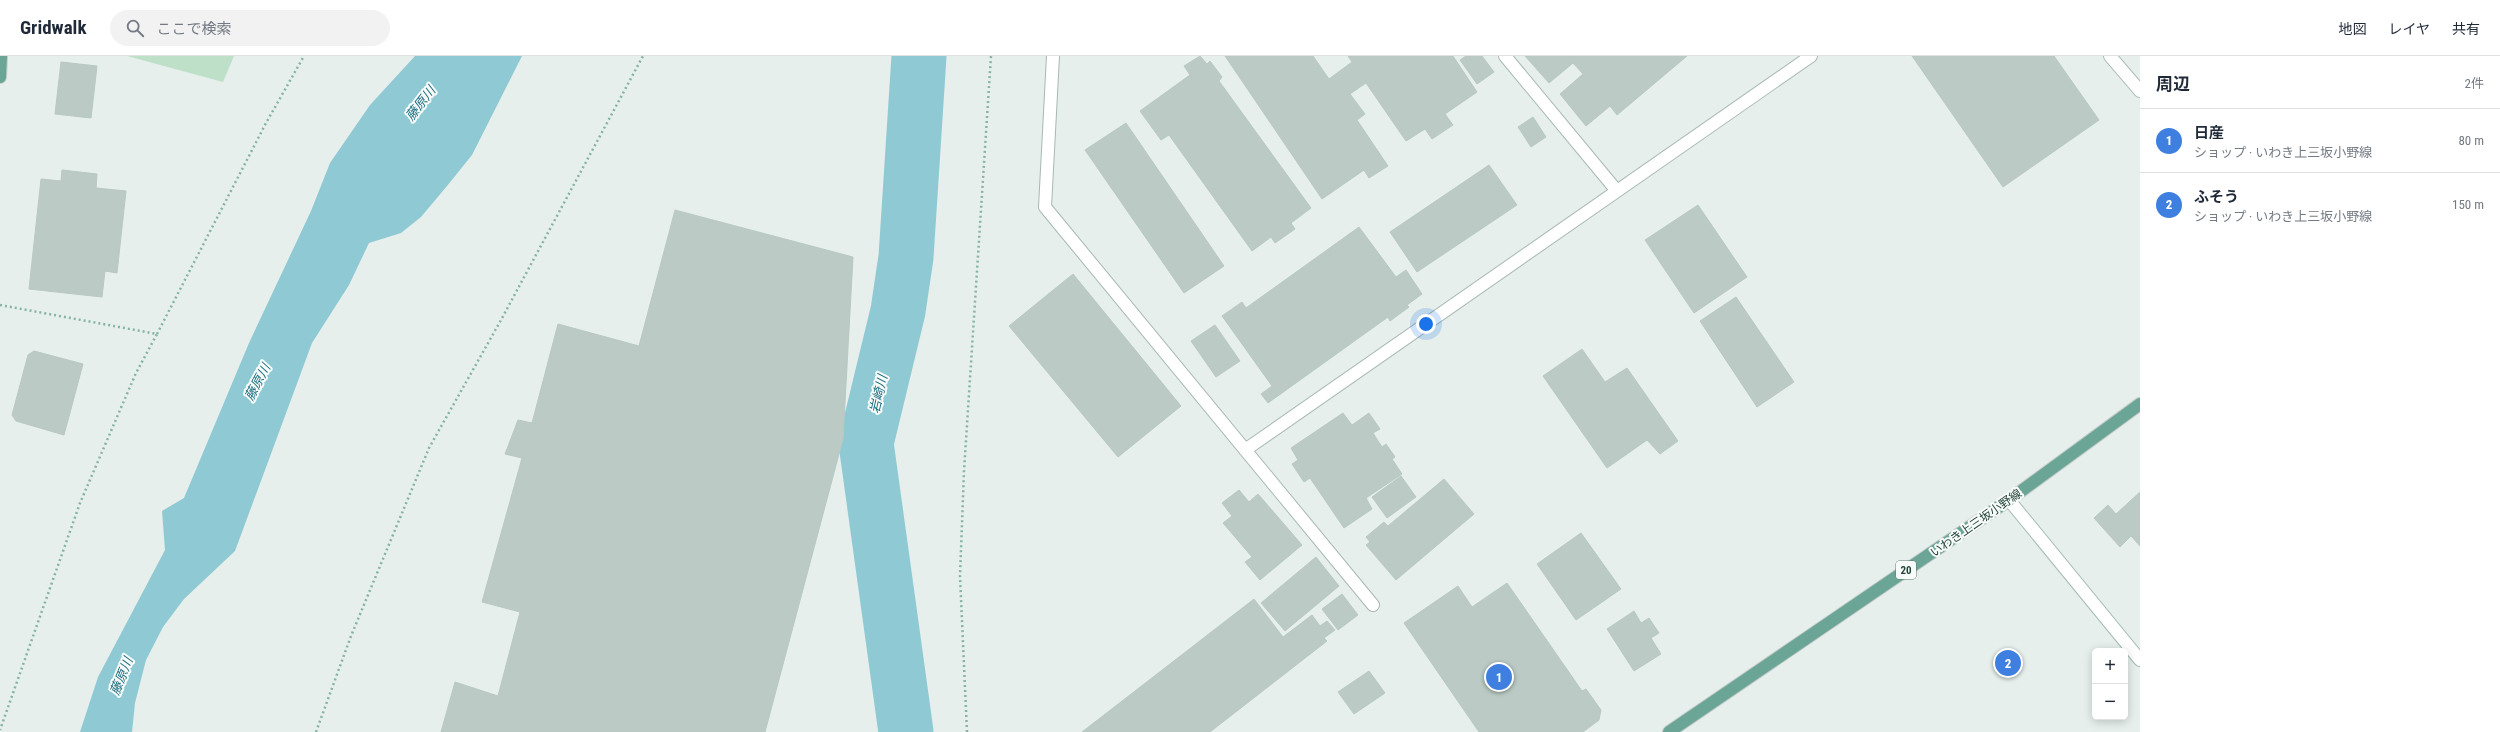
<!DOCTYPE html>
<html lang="ja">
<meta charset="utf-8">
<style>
:root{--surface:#fff;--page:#f2f2f3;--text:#1f2937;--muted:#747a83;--line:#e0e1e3;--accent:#7c3aed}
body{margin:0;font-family:"Roboto Condensed","Noto Sans JP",sans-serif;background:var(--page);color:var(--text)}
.controls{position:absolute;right:12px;bottom:12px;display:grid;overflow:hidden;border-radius:6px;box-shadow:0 2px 10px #0003}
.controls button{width:36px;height:36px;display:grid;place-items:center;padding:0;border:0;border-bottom:1px solid var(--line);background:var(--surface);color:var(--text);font:20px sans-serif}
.you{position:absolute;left:1426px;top:268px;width:14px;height:14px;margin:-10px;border:3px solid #fff;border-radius:50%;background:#1a73e8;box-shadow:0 0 0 6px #1a73e833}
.badge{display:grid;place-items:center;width:26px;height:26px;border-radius:50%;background:var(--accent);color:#fff;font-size:13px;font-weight:700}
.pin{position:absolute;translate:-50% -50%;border:2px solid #fff;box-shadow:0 1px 4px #0006}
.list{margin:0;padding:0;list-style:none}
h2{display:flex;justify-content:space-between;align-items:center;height:52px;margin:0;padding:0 16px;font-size:17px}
h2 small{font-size:13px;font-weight:400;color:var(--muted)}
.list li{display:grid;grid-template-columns:26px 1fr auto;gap:12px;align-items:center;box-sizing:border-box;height:64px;padding:0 16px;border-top:1px solid var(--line)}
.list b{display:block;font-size:15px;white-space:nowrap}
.list p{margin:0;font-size:13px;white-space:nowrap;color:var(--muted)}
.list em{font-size:13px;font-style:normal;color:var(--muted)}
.icon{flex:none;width:22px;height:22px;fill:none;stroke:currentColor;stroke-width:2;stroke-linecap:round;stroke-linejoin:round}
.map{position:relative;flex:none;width:2140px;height:676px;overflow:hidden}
header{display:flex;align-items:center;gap:24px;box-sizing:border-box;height:56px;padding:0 20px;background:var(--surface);border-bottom:1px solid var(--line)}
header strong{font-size:19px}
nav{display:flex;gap:22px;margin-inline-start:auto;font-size:14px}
.search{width:280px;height:36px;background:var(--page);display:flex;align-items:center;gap:10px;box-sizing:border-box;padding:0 14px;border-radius:22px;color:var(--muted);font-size:15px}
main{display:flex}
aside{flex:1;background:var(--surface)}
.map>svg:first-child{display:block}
.green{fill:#bfe0c8}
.water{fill:#8ec9d4}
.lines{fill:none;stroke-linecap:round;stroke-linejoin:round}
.river{stroke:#8ec9d4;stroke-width:55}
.building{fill:#bbcac4;stroke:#b8c9c2}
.street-casing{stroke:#a8b8b2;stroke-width:14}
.secondary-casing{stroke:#a4bbb3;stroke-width:14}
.primary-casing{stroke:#c2cac8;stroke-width:14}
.path{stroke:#86b3a5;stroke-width:2.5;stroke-dasharray:2 3;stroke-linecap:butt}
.street{stroke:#fff;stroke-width:12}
.secondary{stroke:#fff;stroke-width:12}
.primary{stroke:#6aa596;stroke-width:12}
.labels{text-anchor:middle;stroke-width:4;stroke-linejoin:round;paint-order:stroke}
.shield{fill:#f7fbf9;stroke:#637a73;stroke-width:1}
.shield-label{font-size:11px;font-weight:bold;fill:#24423a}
.street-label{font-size:12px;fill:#24423a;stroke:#f7fbf9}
.water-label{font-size:13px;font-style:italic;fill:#1c6f80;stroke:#f7fbf9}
</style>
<header>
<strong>Gridwalk</strong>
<div class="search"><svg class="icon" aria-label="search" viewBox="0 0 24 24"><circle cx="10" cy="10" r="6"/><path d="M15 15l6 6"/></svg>ここで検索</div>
<nav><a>地図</a><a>レイヤ</a><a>共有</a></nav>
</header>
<main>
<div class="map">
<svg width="2140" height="676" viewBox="0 0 2140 676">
<rect width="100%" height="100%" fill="#e6efeb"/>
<path class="green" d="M 127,0 L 234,0 L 223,26 Z"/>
<path class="water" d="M 415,0 L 522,0 L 472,99 L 447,130 L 421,161 L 401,177 L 369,187 L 349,229 L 312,287 L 235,495 L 184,543 L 163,571 L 146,604 L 135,647 L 132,676 L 80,676 L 98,621 L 165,494 L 162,455 L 184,442 L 249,287 L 311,155 L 330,107 L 370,49 Z"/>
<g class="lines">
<path class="river" d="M 906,676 L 866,387 L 898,255 L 906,201 L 919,0"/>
</g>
<path class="building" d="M 1200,0 L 1207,8 L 1210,5 L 1222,21 L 1219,25 L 1311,152 L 1291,167 L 1295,173 L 1275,187 L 1271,181 L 1252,195 L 1169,79 L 1161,84 L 1140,55 L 1190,19 L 1184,10 Z
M 1225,0 L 1313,0 L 1329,23 L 1352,6 L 1348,0 L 1453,0 L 1477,36 L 1445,58 L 1453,69 L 1432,83 L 1425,73 L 1406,85 L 1366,27 L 1350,38 L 1365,58 L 1357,64 L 1388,110 L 1369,122 L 1364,114 L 1322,143 Z
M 1466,0 L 1482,0 L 1494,16 L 1477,28 L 1460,4 Z
M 1525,0 L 1687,0 L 1617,59 L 1610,50 L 1586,70 L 1560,38 L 1583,18 L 1573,7 L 1549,27 Z
M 1912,0 L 2054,0 L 2099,64 L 2003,131 Z
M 61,6 L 97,10 L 91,62 L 55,58 Z
M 1533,61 L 1546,81 L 1531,91 L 1518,71 Z
M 1126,67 L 1224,210 L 1184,237 L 1085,94 Z
M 1489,109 L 1517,149 L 1417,216 L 1390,176 Z
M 62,114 L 97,118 L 96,132 L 126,135 L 117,217 L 105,215 L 102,241 L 29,233 L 41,123 L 61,125 Z
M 1698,149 L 1747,221 L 1694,257 L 1645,184 Z
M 675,154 L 853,201 L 843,383 L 765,676 L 441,676 L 455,626 L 498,640 L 520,556 L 482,546 L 522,402 L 505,398 L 518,364 L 532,367 L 558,268 L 639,290 Z
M 1359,171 L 1396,221 L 1406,214 L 1422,238 L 1407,249 L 1409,251 L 1390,265 L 1388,261 L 1268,347 L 1261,338 L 1272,330 L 1222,260 L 1242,246 L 1246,252 Z
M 1073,218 L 1181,350 L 1118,401 L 1009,270 Z
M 1736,241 L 1794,326 L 1757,351 L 1700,265 Z
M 1215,269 L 1240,305 L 1216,321 L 1191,285 Z
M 1582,293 L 1605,326 L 1627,312 L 1678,385 L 1660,398 L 1647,384 L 1607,412 L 1543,320 Z
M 34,295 L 83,308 L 64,379 L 16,365 L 12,359 L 28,299 Z
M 1343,357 L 1352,369 L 1369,357 L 1380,373 L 1373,377 L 1382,391 L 1386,388 L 1395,401 L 1392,403 L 1402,418 L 1366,442 L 1372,453 L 1344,472 L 1310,422 L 1304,426 L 1292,408 L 1298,404 L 1291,392 Z
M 1401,420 L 1416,441 L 1387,462 L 1372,441 Z
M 1444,423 L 1474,458 L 1396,524 L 1366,489 L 1370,486 L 1366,481 L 1384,466 L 1388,470 Z
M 1239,434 L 1249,446 L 1258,438 L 1302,489 L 1260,524 L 1245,506 L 1252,501 L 1223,467 L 1232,460 L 1222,447 Z
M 2140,436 L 2140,490 L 2131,480 L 2120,491 L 2094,462 L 2108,449 L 2116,458 Z
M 1581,477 L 1621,533 L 1576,564 L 1537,508 Z
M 1316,501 L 1339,530 L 1285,575 L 1261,547 Z
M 1507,527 L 1582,635 L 1586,633 L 1601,654 L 1599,664 L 1583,676 L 1479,676 L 1404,567 L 1458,530 L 1472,551 Z
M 1342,538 L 1358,559 L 1338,574 L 1322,553 Z
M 1254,543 L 1283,581 L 1312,559 L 1320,570 L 1327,565 L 1335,574 L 1324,582 L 1327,585 L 1210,676 L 1082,676 Z
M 1634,555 L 1641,567 L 1649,562 L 1659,577 L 1651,582 L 1661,598 L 1634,615 L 1607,573 Z
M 1369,615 L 1385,637 L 1354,658 L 1338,636 Z"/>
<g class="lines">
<defs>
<path id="street" d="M 1053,0 L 1045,151 L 1373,549
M 1505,0 L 1617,135
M 2110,0 L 2140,35
M 1245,394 L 1811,0"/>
<path id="secondary" d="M 2009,444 L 2140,604"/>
<path id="primary" d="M 0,21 L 1,0
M 1669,676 L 2009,444 L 2140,348"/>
</defs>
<use href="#street" class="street-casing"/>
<use href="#secondary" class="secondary-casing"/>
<use href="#primary" class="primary-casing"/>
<path class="path" d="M 0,249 L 157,278 L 136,317 L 80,447 L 0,674
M 157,278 L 266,67 L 304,0
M 316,676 L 351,580 L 429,392 L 501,264 L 643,0
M 967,676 L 960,520 L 964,415 L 991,0"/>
<use href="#street" class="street"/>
<use href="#secondary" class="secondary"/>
<use href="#primary" class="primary"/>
</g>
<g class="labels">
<rect class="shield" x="1896" y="505" width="20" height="18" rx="3"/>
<g class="shield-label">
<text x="1906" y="518">20</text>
</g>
<g class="street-label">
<text transform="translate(1976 467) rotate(-35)" y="4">いわき上三坂小野線</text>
</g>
<g class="water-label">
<text transform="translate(420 47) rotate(-52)" y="5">藤原川</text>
<text transform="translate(257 326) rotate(-62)" y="5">藤原川</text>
<text transform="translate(878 338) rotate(-77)" y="5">岩崎川</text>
<text transform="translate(121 620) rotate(-68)" y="5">藤原川</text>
</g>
</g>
</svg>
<div class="controls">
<button>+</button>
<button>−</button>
</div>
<div class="you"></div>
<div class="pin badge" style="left:1499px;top:621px;background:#3f7fe0">1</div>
<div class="pin badge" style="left:2008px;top:607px;background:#3f7fe0">2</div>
</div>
<aside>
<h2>周辺<small>2件</small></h2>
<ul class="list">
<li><span class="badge" style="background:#3f7fe0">1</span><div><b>日産</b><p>ショップ · いわき上三坂小野線</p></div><em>80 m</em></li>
<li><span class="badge" style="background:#3f7fe0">2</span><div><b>ふそう</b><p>ショップ · いわき上三坂小野線</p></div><em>150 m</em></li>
</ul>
</aside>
</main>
